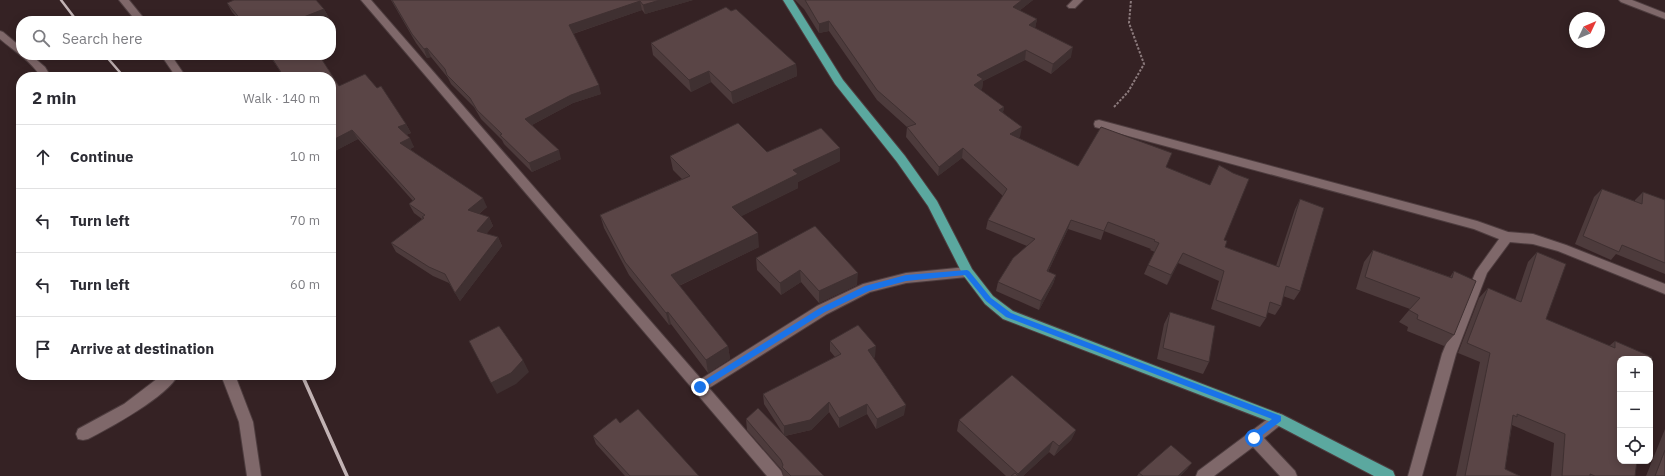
<!DOCTYPE html>
<meta charset="utf-8">
<style>
:root{--surface:#fff;--page:#f2f2f3;--text:#2b2b33;--muted:#7c7c81;--line:#e1e1e2}
body{margin:0;font-family:"IBM Plex Sans",sans-serif;background:var(--page);color:var(--text)}
.controls{position:absolute;right:12px;bottom:12px;display:grid;overflow:hidden;border-radius:8px;box-shadow:0 2px 10px #0003}
.controls button{width:36px;height:36px;display:grid;place-items:center;padding:0;border:0;border-bottom:1px solid var(--line);background:var(--surface);color:var(--text);font:20px sans-serif}
.compass{position:absolute;left:1569px;top:12px;width:36px;height:36px;border-radius:50%;background:var(--surface);box-shadow:0 2px 10px #0003;rotate:46deg}
.stop{position:absolute;width:12px;height:12px;margin:-9px;border:3px solid #1a73e8;border-radius:50%;background:#fff}
.stop.end{background:#1a73e8;border-color:#fff;box-shadow:0 1px 4px #0008}
.list{margin:0;padding:0;list-style:none}
h2{display:flex;justify-content:space-between;align-items:center;height:52px;margin:0;padding:0 16px;font-size:17px}
h2 small{font-size:13px;font-weight:400;color:var(--muted)}
.list li{display:grid;grid-template-columns:26px 1fr auto;gap:12px;align-items:center;box-sizing:border-box;height:64px;padding:0 16px;border-top:1px solid var(--line)}
.list b{display:block;font-size:15px;white-space:nowrap}
.list em{font-size:13px;font-style:normal;color:var(--muted)}
.icon{flex:none;width:22px;height:22px;fill:none;stroke:currentColor;stroke-width:2;stroke-linecap:round;stroke-linejoin:round}
.map{position:relative;flex:none;width:1665px;height:476px;overflow:hidden}
.search{position:absolute;background:var(--surface);box-shadow:0 2px 10px #0003;left:16px;top:16px;width:320px;height:44px;display:flex;align-items:center;gap:10px;box-sizing:border-box;padding:0 14px;border-radius:16px;color:var(--muted);font-size:15px}
.panel{position:absolute;background:var(--surface);box-shadow:0 2px 10px #0003;left:16px;top:72px;width:320px;height:308px;border-radius:16px}
.map>svg:first-child{display:block}
.lines{fill:none;stroke-linecap:round;stroke-linejoin:round}
.minor-casing{stroke:#4e3d3f;stroke-width:2}
.major-casing{stroke:#4e3d3f;stroke-width:2}
.path{stroke:#8b7a7c;stroke-width:2;stroke-dasharray:2.5 1.5;stroke-linecap:butt}
.minor{fill:#7f686a;fill-rule:evenodd}
.major{fill:#5ba89f;fill-rule:evenodd}
.rail-far1{stroke:#c2b3b4;stroke-width:2.5}
.rail{stroke:#c2b3b4;stroke-width:3.5}
.wall{fill:#4d3b3c}
.shaded-wall{fill:#3f3031}
.building{fill:#5a4546;stroke:#3f3031}
.route{fill:#1a73e8}
</style>
<div class="map">
<svg width="1665" height="476" viewBox="0 0 1665 476">
<rect width="100%" height="100%" fill="#352224"/>
<g class="lines">
<defs>
<path id="minor" d="M 119,0 L 129,0 L 146,21 L 136,21 Z
M 361,0 L 371,0 L 701,379 L 817,306 L 863,284 L 906,273 L 967,267 L 971,269 L 973,272 L 971,275 L 967,277 L 906,283 L 870,292 L 827,314 L 709,388 L 781,471 L 783,476 L 767,476 Z
M 1073,0 L 1083,0 L 1075,8 L 1069,8 L 1067,6 Z
M 1619,0 L 1632,0 L 1665,13 L 1665,19 L 1621,2 Z
M 0,31 L 3,32 L 21,47 L 21,55 L 31,55 L 45,67 L 51,77 L 41,77 C 31,61 14,51 0,39 Z
M 161,55 L 171,55 L 186,77 L 176,77 Z
M 1099,120 L 1477,221 L 1508,232 L 1533,234 L 1566,245 L 1665,284 L 1665,294 L 1558,251 L 1533,244 L 1510,242 L 1487,273 L 1456,354 L 1422,476 L 1408,476 L 1442,354 L 1476,271 L 1499,239 L 1474,229 L 1095,127 L 1094,124 L 1095,121 Z
M 162,375 L 178,375 C 168,396 110,428 88,439 L 83,440 L 78,439 L 76,434 L 78,429 L 124,404 Z
M 221,375 L 235,375 L 253,422 L 261,476 L 247,476 L 239,422 Z
M 1278,413 L 1283,415 L 1285,419 L 1283,423 L 1264,438 L 1295,471 L 1297,476 L 1280,476 L 1253,447 L 1214,476 L 1196,476 L 1198,471 L 1273,415 Z"/>
<path id="major" d="M 783,0 L 793,0 L 843,80 L 905,156 L 937,201 L 972,269 L 993,296 L 1013,311 L 1283,415 L 1393,471 L 1395,476 L 1374,476 L 1273,423 L 1003,319 L 985,304 L 963,275 L 928,206 L 897,162 L 835,84 Z"/>
</defs>
<use href="#minor" class="minor-casing"/>
<use href="#major" class="major-casing"/>
<path class="path" d="M 1114,107 L 1128,92 L 1144,64 L 1129,23 L 1131,0"/>
<use href="#minor" class="minor"/>
<use href="#major" class="major"/>
<path class="rail-far1" d="M 61,0 L 77,21
M 105,55 L 124,77"/>
<path class="rail" d="M 302,375 L 347,476"/>
</g>
<path class="wall" d="M 391,0 L 693,0 L 645,14 L 642,10 L 573,34 L 601,94 L 573,103 L 532,125 L 561,159 L 532,172 L 504,144 L 502,140 L 481,119 L 474,107 L 451,84 L 448,78 L 431,57 L 427,58 L 416,43 Z
M 795,0 L 1033,0 L 1019,11 L 1037,19 L 1035,28 L 1071,57 L 1051,74 L 1025,60 L 983,81 L 982,89 L 980,90 L 1004,107 L 1003,112 L 1020,137 L 1018,138 L 1078,166 L 1166,168 L 1224,240 L 1225,247 L 1276,266 L 1295,209 L 1300,199 L 1300,291 L 1294,300 L 1283,296 L 1281,306 L 1275,315 L 1267,312 L 1266,318 L 1260,327 L 1211,309 L 1219,281 L 1178,263 L 1167,285 L 1144,274 L 1148,265 L 1155,252 L 1150,250 L 1151,249 L 1104,231 L 1101,240 L 1068,229 L 1048,272 L 1056,275 L 1053,284 L 1039,310 L 996,291 L 998,282 L 1027,246 L 986,229 L 988,220 L 1003,196 L 962,158 L 938,176 L 906,137 L 907,127 L 877,100 L 829,31 L 819,33 L 804,9 Z
M 227,3 L 324,9 L 329,18 L 322,21 L 240,21 L 232,12 Z
M 731,11 L 796,64 L 797,76 L 733,104 L 711,82 L 691,92 L 653,55 L 651,43 Z
M 269,55 L 319,55 L 339,86 L 406,124 L 411,133 L 406,135 L 414,147 L 410,149 L 487,207 L 479,214 L 489,217 L 493,226 L 486,234 L 498,237 L 502,246 L 460,301 L 449,283 L 433,276 L 396,252 L 391,243 L 422,219 L 414,213 L 409,204 L 413,201 L 358,139 L 335,151 L 331,145 L 331,77 L 284,77 Z
M 840,148 L 840,161 L 798,182 L 798,188 L 741,216 L 759,247 L 679,286 L 728,346 L 730,359 L 708,373 L 671,324 L 669,325 L 629,275 L 604,228 L 600,215 L 682,179 L 673,170 L 670,156 Z
M 1602,189 L 1635,202 L 1635,200 L 1643,192 L 1665,200 L 1665,274 L 1616,254 L 1611,260 L 1575,244 L 1594,197 Z
M 1373,250 L 1450,277 L 1454,271 L 1454,335 L 1444,346 L 1407,331 L 1408,327 L 1399,322 L 1410,309 L 1356,289 L 1364,262 Z
M 1537,252 L 1546,319 L 1609,346 L 1615,341 L 1635,476 L 1551,476 L 1554,443 L 1512,425 L 1505,469 L 1520,476 L 1456,476 L 1480,362 L 1458,353 L 1479,298 L 1488,288 L 1515,300 L 1528,262 Z
M 756,258 L 857,285 L 819,303 L 801,282 L 781,295 L 757,270 Z
M 1170,312 L 1209,362 L 1203,374 L 1157,359 L 1164,324 Z
M 830,341 L 875,357 L 873,358 L 904,415 L 876,429 L 867,414 L 839,428 L 829,412 L 811,430 L 785,436 L 824,476 L 783,476 L 782,470 L 747,430 L 746,419 L 784,435 L 764,404 L 763,394 L 835,357 L 830,351 Z
M 959,420 L 1076,430 L 1071,440 L 1054,456 L 1049,452 L 1023,476 L 1006,476 L 957,431 Z
M 620,423 L 699,476 L 625,476 L 596,444 L 593,436 Z
M 1665,429 L 1665,476 L 1646,476 Z
M 1188,468 L 1180,476 L 1137,476 L 1139,473 Z"/>
<path class="shaded-wall" d="M 660,0 L 693,0 L 645,14 L 643,5 Z
M 1022,0 L 1033,0 L 1011,17 L 1013,7 Z
M 640,1 L 642,10 L 572,34 L 569,25 Z
M 324,9 L 329,18 L 322,21 L 296,21 L 296,20 Z
M 1037,19 L 1035,29 L 1029,25 Z
M 829,21 L 829,31 L 819,33 L 819,24 Z
M 1073,47 L 1071,57 L 1051,74 L 1053,64 Z
M 427,48 L 431,57 L 427,58 L 424,49 Z
M 1026,50 L 1025,60 L 983,81 L 982,89 L 973,95 L 977,75 Z
M 796,64 L 797,76 L 733,104 L 731,92 Z
M 709,71 L 711,82 L 691,92 L 689,80 Z
M 599,85 L 601,94 L 573,103 L 528,127 L 525,119 L 571,95 Z
M 1004,107 L 1002,117 L 999,110 Z
M 406,124 L 411,133 L 403,136 L 398,127 Z
M 1022,127 L 1020,137 L 1008,144 L 1010,134 Z
M 352,130 L 358,139 L 335,151 L 331,143 L 331,141 Z
M 410,138 L 414,147 L 405,152 L 400,143 Z
M 840,148 L 840,161 L 798,182 L 798,188 L 734,220 L 732,207 L 793,170 Z
M 963,148 L 962,158 L 938,176 L 939,167 Z
M 559,150 L 561,159 L 532,172 L 529,163 Z
M 483,198 L 487,207 L 472,219 L 468,210 Z
M 489,217 L 493,226 L 481,240 L 477,231 Z
M 1071,220 L 1068,229 L 1044,280 L 1047,271 Z
M 758,233 L 759,247 L 674,288 L 671,275 Z
M 498,237 L 502,246 L 460,301 L 455,293 Z
M 1183,253 L 1167,285 L 1171,275 Z
M 800,270 L 801,282 L 781,295 L 780,283 Z
M 858,273 L 857,285 L 819,303 L 819,291 Z
M 1056,275 L 1053,284 L 1039,310 L 1041,301 Z
M 668,312 L 671,324 L 669,325 L 666,313 Z
M 728,346 L 730,359 L 708,373 L 706,360 Z
M 876,346 L 875,357 L 868,361 L 868,350 Z
M 523,360 L 529,372 L 516,384 L 497,394 L 491,383 Z
M 829,402 L 829,412 L 811,430 L 784,436 L 784,426 Z
M 867,404 L 867,414 L 839,428 L 839,418 Z
M 906,405 L 904,415 L 876,429 L 877,419 Z
M 1076,430 L 1071,440 L 1054,456 L 1059,446 Z
M 1053,441 L 1049,452 L 1023,476 L 1017,476 L 1018,474 Z
M 1192,463 L 1188,468 L 1180,476 L 1178,476 Z"/>
<path class="building" d="M 234,0 L 316,0 L 324,9 L 296,20 L 296,21 L 242,21 L 227,3 Z
M 392,0 L 660,0 L 643,5 L 640,1 L 569,25 L 599,85 L 571,95 L 525,119 L 559,150 L 529,163 L 500,135 L 502,134 L 477,110 L 470,98 L 447,75 L 445,69 L 427,48 L 424,49 L 412,34 Z
M 805,0 L 1022,0 L 1013,7 L 1037,19 L 1029,25 L 1073,47 L 1053,64 L 1026,50 L 977,75 L 983,79 L 974,85 L 1004,107 L 999,110 L 1022,127 L 1010,134 L 1078,166 L 1101,127 L 1172,153 L 1166,167 L 1210,185 L 1219,165 L 1233,173 L 1249,179 L 1224,240 L 1227,241 L 1225,247 L 1279,267 L 1300,199 L 1324,208 L 1300,291 L 1286,286 L 1281,306 L 1270,302 L 1266,318 L 1216,300 L 1224,271 L 1183,253 L 1171,275 L 1148,265 L 1159,243 L 1154,241 L 1155,240 L 1108,222 L 1104,231 L 1071,220 L 1047,271 L 1056,275 L 1041,301 L 998,282 L 1013,258 L 1035,239 L 988,220 L 1007,189 L 963,148 L 939,167 L 907,127 L 916,124 L 877,90 L 829,21 L 819,24 Z
M 726,7 L 731,11 L 736,9 L 796,64 L 731,92 L 709,71 L 689,80 L 651,43 Z
M 270,55 L 319,55 L 339,86 L 365,74 L 377,88 L 381,86 L 406,124 L 398,127 L 410,138 L 400,143 L 483,198 L 468,210 L 489,217 L 477,231 L 498,237 L 455,293 L 445,274 L 429,267 L 391,243 L 424,218 L 422,217 L 425,215 L 409,204 L 415,199 L 352,130 L 331,141 L 331,77 L 284,77 Z
M 738,123 L 767,152 L 821,128 L 840,148 L 793,170 L 798,174 L 732,207 L 758,233 L 671,275 L 728,346 L 706,360 L 668,312 L 666,313 L 625,262 L 600,215 L 690,176 L 670,156 Z
M 1602,189 L 1642,204 L 1643,192 L 1665,200 L 1665,263 L 1622,245 L 1619,252 L 1583,236 Z
M 815,226 L 858,273 L 819,291 L 800,270 L 780,283 L 756,258 Z
M 1373,250 L 1452,278 L 1454,271 L 1476,281 L 1454,335 L 1417,319 L 1418,315 L 1409,310 L 1420,298 L 1365,277 Z
M 1537,252 L 1566,264 L 1546,319 L 1615,348 L 1615,341 L 1652,357 L 1650,373 L 1650,359 L 1620,359 L 1620,461 L 1637,461 L 1635,476 L 1595,476 L 1590,474 L 1590,476 L 1562,476 L 1565,434 L 1517,414 L 1517,417 L 1513,415 L 1505,469 L 1520,476 L 1465,476 L 1490,353 L 1467,343 L 1488,288 L 1521,302 Z
M 1170,312 L 1215,326 L 1209,362 L 1163,348 Z
M 858,325 L 876,346 L 868,350 L 906,405 L 877,419 L 867,404 L 839,418 L 829,402 L 810,420 L 784,426 L 763,394 L 841,354 L 830,341 Z
M 499,326 L 523,360 L 511,373 L 491,383 L 469,341 Z
M 1012,375 L 1076,430 L 1059,446 L 1053,441 L 1018,474 L 959,420 Z
M 758,408 L 824,476 L 791,476 L 782,467 L 783,465 L 781,460 L 746,419 Z
M 638,409 L 699,476 L 630,476 L 593,436 L 616,418 L 620,423 Z
M 1171,445 L 1192,463 L 1178,476 L 1143,476 L 1139,473 Z
M 1665,450 L 1665,476 L 1655,476 Z
M 1015,473 L 1018,476 L 1011,476 Z"/>
<path class="route" d="M 967,270 L 969,271 L 991,298 L 1011,313 L 1281,416 L 1281,421 L 1256,440 L 1251,440 L 1251,435 L 1272,419 L 1006,317 L 986,301 L 965,275 L 906,281 L 869,291 L 825,312 L 702,389 L 697,389 L 696,387 L 697,385 L 820,308 L 865,286 L 906,275 Z"/>
</svg>
<div class="controls">
<button>+</button>
<button>−</button>
<button><svg class="icon" aria-label="locate" viewBox="0 0 24 24"><circle cx="12" cy="12" r="6"/><path d="M12 2v4M12 18v4M2 12h4M18 12h4"/></svg></button>
</div>
<svg class="compass" viewBox="-18 -18 36 36"><path d="M0-13l5 13h-10z" fill="#e53935"/><path d="M0 13l5-13h-10z" fill="#7c7c81"/></svg>
<div class="stop" style="left:1254px;top:438px"></div>
<div class="stop end" style="left:700px;top:387px"></div>
<div class="search"><svg class="icon" aria-label="search" viewBox="0 0 24 24"><circle cx="10" cy="10" r="6"/><path d="M15 15l6 6"/></svg>Search here</div>
<section class="panel">
<h2>2 min<small>Walk · 140 m</small></h2>
<ul class="list">
<li><svg class="icon" aria-label="ahead" viewBox="0 0 24 24"><path d="M12 20V5M6 11l6-6 6 6"/></svg><div><b>Continue</b></div><em>10 m</em></li>
<li><svg class="icon" aria-label="left" viewBox="0 0 24 24"><path d="M17 20v-9H6M10 6l-5 5 5 5"/></svg><div><b>Turn left</b></div><em>70 m</em></li>
<li><svg class="icon" aria-label="left" viewBox="0 0 24 24"><path d="M17 20v-9H6M10 6l-5 5 5 5"/></svg><div><b>Turn left</b></div><em>60 m</em></li>
<li><svg class="icon" aria-label="arrive" viewBox="0 0 24 24"><path d="M6 21V4h12l-3 4 3 4H6"/></svg><div><b>Arrive at destination</b></div></li>
</ul>
</section>
</div>
